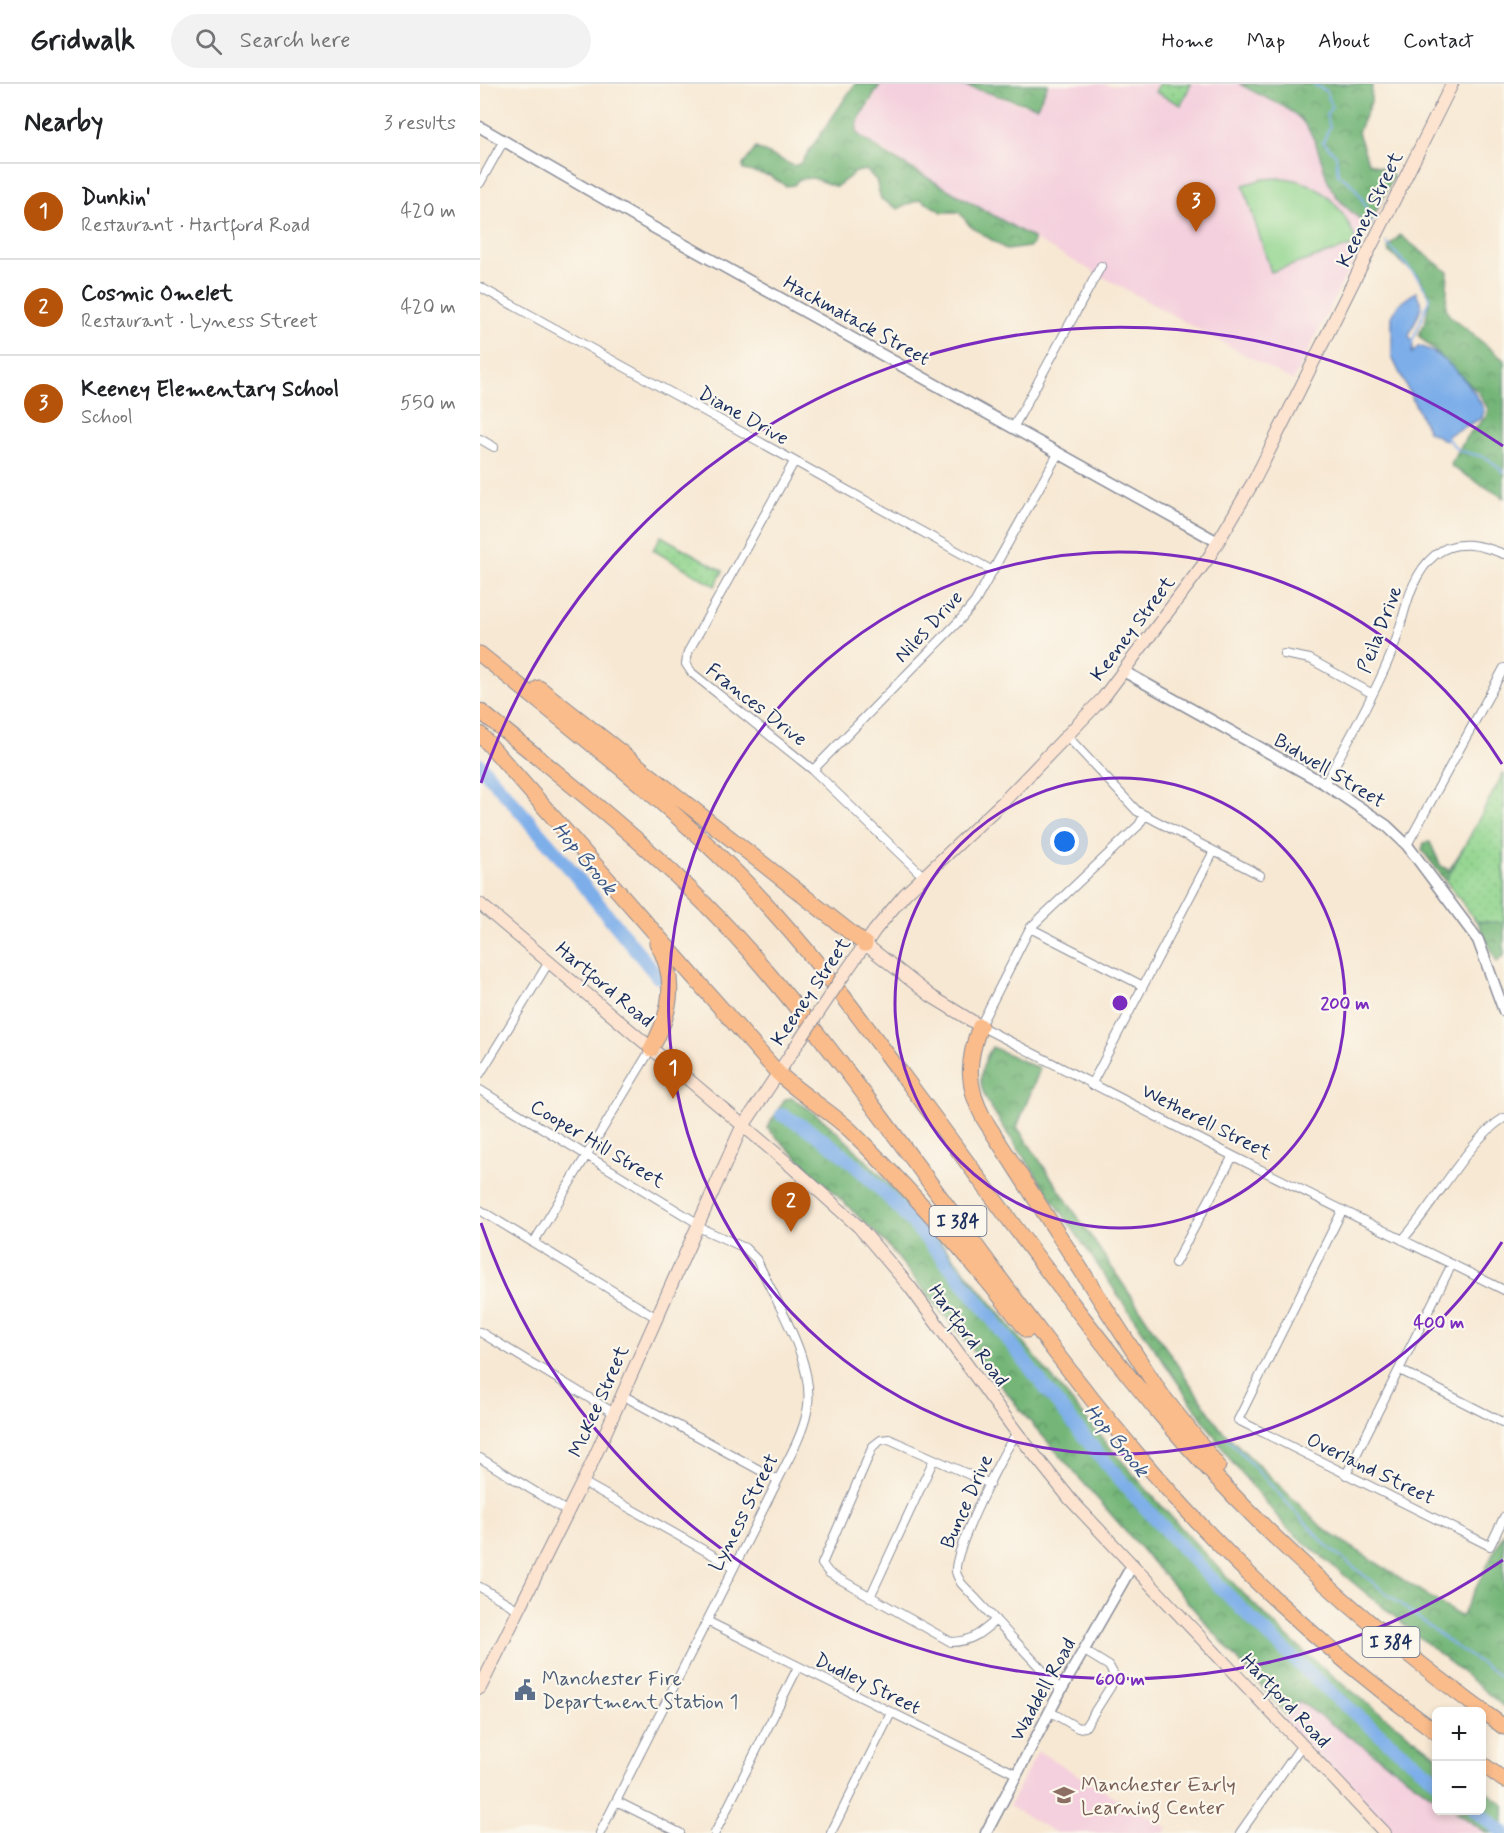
<!DOCTYPE html>
<meta charset="utf-8">
<style>
:root{--surface:#fff;--page:#f2f2f2;--text:#202124;--muted:#757577;--line:#e0e0e0;--accent:#b45309}
body{margin:0;font-family:Mynerve,sans-serif;background:var(--page);color:var(--text)}
.controls{position:absolute;right:18px;bottom:18px;display:grid;overflow:hidden;border-radius:9px;box-shadow:0 3px 9px #0003}
.controls button{width:54px;height:54px;display:grid;place-items:center;padding:0;border:0;border-bottom:2px solid var(--line);background:var(--surface);color:var(--text);font:30px sans-serif}
.you{position:absolute;left:585px;top:758px;width:21px;height:21px;margin:-15px;border:4px solid #fff;border-radius:50%;background:#1a73e8;box-shadow:0 0 0 9px #1a73e833}
.badge{display:grid;place-items:center;width:39px;height:39px;border-radius:50%;background:var(--accent);color:#fff;font-size:20px;font-weight:700}
.pin{position:absolute;translate:-50% -50px;filter:drop-shadow(0 2px 3px #0008)}
.pin::after{content:'';position:absolute;top:32px;width:21px;height:18px;background:inherit;clip-path:polygon(0 0,100% 0,50% 100%)}
.list{margin:0;padding:0;list-style:none}
h2{display:flex;justify-content:space-between;align-items:center;height:78px;margin:0;padding:0 24px;font-size:26px}
h2 small{font-size:20px;font-weight:400;color:var(--muted)}
.list li{display:grid;grid-template-columns:39px 1fr auto;gap:18px;align-items:center;box-sizing:border-box;height:96px;padding:0 24px;border-top:2px solid var(--line)}
.list b{display:block;font-size:22px;white-space:nowrap}
.list p{margin:0;font-size:20px;white-space:nowrap;color:var(--muted)}
.list em{font-size:20px;font-style:normal;color:var(--muted)}
.icon{flex:none;width:33px;height:33px;fill:none;stroke:currentColor;stroke-width:2;stroke-linecap:round;stroke-linejoin:round}
.map{position:relative;flex:none;width:1024px;height:1749px;overflow:hidden}
header{display:flex;align-items:center;gap:36px;box-sizing:border-box;height:84px;padding:0 30px;background:var(--surface);border-bottom:2px solid var(--line)}
header strong{font-size:28px}
nav{display:flex;gap:33px;margin-inline-start:auto;font-size:21px}
.search{width:420px;height:54px;background:var(--page);display:flex;align-items:center;gap:15px;box-sizing:border-box;padding:0 21px;border-radius:33px;color:var(--muted);font-size:22px}
main{display:flex}
aside{flex:1;background:var(--surface)}
.map>svg:first-child{display:block}
.built{fill:#f4cfdd}
.grass{fill:#90d48d;stroke:#568276;stroke-width:1.5}
.forest{fill:url(#forest-crowns);stroke:#48726b;stroke-width:1.5}
.park{fill:url(#park-dots);stroke:#568276;stroke-width:1.5}
.water{fill:#7daee9;stroke:#4c6ea4;stroke-width:1.5}
.lines{fill:none;stroke-linecap:round;stroke-linejoin:round}
.stream{stroke:#7daee9;stroke-width:2}
.river{stroke:#7daee9;stroke-width:14}
.minor-casing{stroke:#898c98;stroke-width:10}
.tertiary-casing{stroke:#898c98;stroke-width:13}
.secondary-casing{stroke:#898c98;stroke-width:14}
.motorway-casing{stroke:#898c98;stroke-width:17}
.minor{stroke:#fff;stroke-width:8}
.tertiary{stroke:#fff;stroke-width:10}
.secondary{stroke:#fde4d1;stroke-width:12}
.motorway{stroke:#fabc8b;stroke-width:15}
.secondary-bridge-casing{stroke:#898c98;stroke-width:14;stroke-linecap:butt}
.secondary-bridge{stroke:#fde4d1;stroke-width:12}
.ring{fill:none;stroke:#7b2cbf;stroke-width:3}
.labels{text-anchor:middle;stroke-width:4.5;stroke-linejoin:round;paint-order:stroke}
.shield{fill:#fbf7ec;stroke:#5e6b89;stroke-width:1.5}
.shield-label{font-size:18px;font-weight:bold;fill:#1b2f5e}
.street-label{font-size:20px;fill:#1b2f5e;stroke:#fbf7ec}
.service-label{font-size:20px;fill:#4e5e75;stroke:#fbf7ec;text-anchor:start}
.education-label{font-size:20px;fill:#785e54;stroke:#fbf7ec;text-anchor:start}
.water-label{font-size:21px;font-style:italic;fill:#385588;stroke:#fbf7ec}
.centre{fill:#7b2cbf;stroke:#fbf7ec;stroke-width:3}
.ring-label{font-size:18px;text-anchor:middle;font-weight:bold;fill:#7b2cbf;stroke:#fbf7ec;stroke-width:4.5;stroke-linejoin:round;paint-order:stroke}
</style>
<header>
<strong>Gridwalk</strong>
<div class="search"><svg class="icon" aria-label="search" viewBox="0 0 24 24"><circle cx="10" cy="10" r="6"/><path d="M15 15l6 6"/></svg>Search here</div>
<nav><a>Home</a><a>Map</a><a>About</a><a>Contact</a></nav>
</header>
<main>
<aside>
<h2>Nearby<small>3 results</small></h2>
<ul class="list">
<li><span class="badge">1</span><div><b>Dunkin'</b><p>Restaurant · Hartford Road</p></div><em>420 m</em></li>
<li><span class="badge">2</span><div><b>Cosmic Omelet</b><p>Restaurant · Lyness Street</p></div><em>420 m</em></li>
<li><span class="badge">3</span><div><b>Keeney Elementary School</b><p>School</p></div><em>550 m</em></li>
</ul>
</aside>
<div class="map">
<svg width="1024" height="1749" viewBox="0 0 1024 1749">
<defs>
<pattern id="forest-crowns" width="20" height="18" patternUnits="userSpaceOnUse" patternTransform="scale(1.5)"><rect width="20" height="18" fill="#74b678"/><path d="M2 6a3 3 0 1 1 6 0M12 15a3 3 0 1 1 6 0" fill="none" stroke="#5e9466"/></pattern>
<pattern id="park-dots" width="8" height="8" patternUnits="userSpaceOnUse" patternTransform="scale(1.5)"><rect width="8" height="8" fill="#90d48d"/><path d="M2 2h.1M6 6h.1" fill="none" stroke="#7cb67c" stroke-width="1.8" stroke-linecap="round"/></pattern>
</defs>
<rect width="100%" height="100%" fill="#fbf7ec"/>
<filter id="ink" filterUnits="userSpaceOnUse"><feTurbulence type="fractalNoise" baseFrequency=".0167" numOctaves="2"/><feDisplacementMap in="SourceGraphic" scale="12" xChannelSelector="R" yChannelSelector="G"/><feConvolveMatrix kernelMatrix="1 2 1 2 8 2 1 2 1" color-interpolation-filters="sRGB"/></filter>
<filter id="wash" filterUnits="userSpaceOnUse"><feTurbulence type="fractalNoise" baseFrequency=".008" numOctaves="4" result="noise"/><feDisplacementMap in="SourceGraphic" scale="24" xChannelSelector="R" yChannelSelector="G"/><feGaussianBlur stdDeviation="1.35" result="paint"/><feColorMatrix in="noise" values="0 0 0 0 0 0 0 0 0 0 0 0 0 0 0 0 0 1.4 0 .05"/><feComposite in="paint" operator="in"/></filter>
<g filter="url(#wash)">
<rect width="100%" height="100%" fill="#f7e8d3"/>
<path class="built" d="M 400,0 L 478,0 L 542,21 L 560,20 L 568,0 L 625,0 L 631,2 L 643,0 L 760,0 L 817,31 L 827,43 L 840,69 L 853,107 L 879,135 L 888,141 L 903,118 L 813,297 L 506,129 L 380,52 L 377,48 L 378,37 L 393,16 Z
M 819,1617 L 956,1714 L 956,1726 L 975,1727 L 1007,1749 L 911,1749 L 804,1636 Z
M 558,1667 L 608,1697 L 688,1744 L 684,1749 L 576,1749 L 529,1722 Z"/>
<path class="grass" d="M 802,94 C 841,97 865,124 877,160 L 791,188 L 763,101 L 783,95 Z"/>
<path class="forest" d="M 375,0 L 400,0 C 394,15 375,32 377,48 L 380,52 L 406,70 L 553,154 L 553,160 L 549,163 L 527,166 L 490,142 L 479,128 L 462,128 L 440,115 L 418,125 L 401,115 L 396,96 L 386,86 L 376,88 L 356,103 L 333,94 L 319,95 L 314,101 L 306,102 L 290,92 L 263,86 L 263,81 L 276,64 L 314,82 L 321,79 Z
M 478,0 L 568,0 L 557,23 Z
M 760,0 L 892,0 L 891,18 L 878,48 L 888,78 L 911,89 L 913,93 L 890,140 L 888,141 C 874,131 854,114 848,97 C 841,78 838,58 826,42 C 812,21 781,14 760,0 Z
M 920,151 L 968,188 L 966,223 L 969,231 L 1024,276 L 1024,414 L 972,383 L 971,379 L 987,352 L 1006,333 L 1008,325 L 999,309 L 938,251 L 946,235 L 950,212 L 938,192 L 909,168 L 908,164 Z
M 1024,701 L 1024,871 L 1017,878 L 997,837 L 942,766 L 944,759 L 950,758 L 961,782 L 969,786 C 987,758 1006,731 1024,701 Z
M 512,963 L 560,985 L 537,1043 L 740,1344 L 845,1446 L 981,1533 L 1024,1448 L 1024,1623 L 807,1444 L 752,1378 L 528,1050 C 507,1015 488,1003 512,963 Z
M 312,1014 C 349,1036 376,1066 405,1096 C 467,1162 522,1233 579,1302 C 646,1384 721,1469 797,1543 C 846,1590 902,1630 956,1671 L 956,1714 L 819,1617 L 807,1632 L 547,1334 L 405,1158 L 287,1044 L 305,1015 Z
M 1002,1704 L 1024,1721 L 1024,1736 L 1016,1749 L 1007,1749 L 975,1727 L 1002,1726 Z"/>
<path class="park" d="M 679,0 L 711,0 L 701,21 L 675,8 Z
M 181,452 L 243,487 L 235,502 L 173,466 Z
M 1024,688 L 1024,839 L 996,837 L 966,797 Z"/>
<path class="water" d="M 936,208 L 942,222 L 929,251 L 933,261 L 932,269 L 939,262 C 963,269 994,302 1004,326 L 1002,334 L 968,351 L 966,357 L 948,347 L 912,273 L 912,232 L 919,220 Z"/>
<g class="lines">
<path class="stream" d="M 833,0 L 846,7 L 852,22 L 846,31 L 850,42 L 843,58 L 856,71 L 858,91 C 878,100 885,120 892,140
M 906,158 L 938,194 L 950,213 L 931,261
M 967,354 L 978,366 L 1007,374 L 1024,388
M 749,1356 L 848,1463 L 966,1556 L 1024,1595"/>
<path class="river" d="M 0,681 L 77,769 L 178,893
M 302,1031 C 347,1052 381,1085 416,1121 C 491,1200 551,1290 621,1373 C 722,1492 833,1600 956,1696
M 995,1726 L 1024,1749"/>
</g>
</g>
<g filter="url(#ink)">
<g class="lines">
<defs>
<path id="minor" d="M 0,99 L 24,56
M 0,203 L 513,487
M 533,344 L 621,182
M 0,355 L 14,363
M 314,378 L 208,568 L 206,580 L 212,589 L 333,686 L 443,792
M 804,570 L 830,575 L 891,609
M 587,652 L 657,727 L 780,791
M 333,686 L 479,537 L 495,518 L 578,370
M 845,700 C 866,659 894,613 911,570 C 925,537 926,495 955,471 C 976,454 1001,461 1024,470
M 664,732 L 659,741 L 550,844 L 500,942 L 753,1072 L 1024,1206
M 927,761 L 1024,584
M 550,844 L 663,902
M 0,990 L 69,878
M 611,1001 L 734,767
M 0,1006 L 219,1140
M 0,1126 L 177,1234
M 862,1127 L 758,1336 L 1010,1462 L 1024,1433
M 922,1156 C 953,1124 988,1055 1024,1034
M 54,1158 L 171,965
M 695,1179 L 753,1072
M 0,1248 L 134,1329
M 920,1286 L 1024,1339
M 142,1311 L 298,1396
M 537,1349 C 523,1367 474,1467 476,1487 C 476,1491 480,1496 481,1499 L 581,1606
M 0,1374 L 88,1428
M 866,1391 L 972,1180
M 103,1398 L 254,1483
M 510,1400 L 409,1355 L 401,1356 L 393,1362 L 342,1480 L 349,1489 L 471,1558 C 491,1558 501,1549 516,1536
M 0,1503 L 39,1526
M 390,1513 L 454,1375
M 227,1537 L 536,1690
M 569,1627 L 598,1644 L 605,1643 L 631,1602 L 634,1591 L 629,1582 L 603,1566
M 136,1717 L 200,1749
M 120,1749 L 298,1396 C 309,1374 322,1352 327,1328 C 337,1280 296,1219 277,1176 L 265,1164 L 218,1143
M 235,1749 L 318,1583
M 351,1749 L 411,1629
M 760,1749 L 822,1661"/>
<path id="tertiary" d="M 0,43 L 169,141 L 738,458
M 645,588 L 845,700 L 907,742 L 927,761 L 998,856 L 1024,927
M 506,1749 L 581,1606 L 653,1480"/>
<path id="secondary" d="M 0,820 L 311,1082 L 379,1143 L 430,1203 L 537,1349 L 590,1415 L 905,1749
M 385,860 L 451,912 L 500,942
M 365,889 L 395,846 L 425,810 L 524,717 L 623,614 L 729,473 L 775,395 L 972,0
M 0,1604 L 111,1381 L 260,1047 L 320,956"/>
<path id="motorway" d="M 0,570 C 103,653 209,733 297,832 C 341,881 379,933 418,985 C 505,1101 588,1220 681,1331 C 781,1451 898,1552 1024,1643
M 59,604 L 385,860
M 0,627 C 99,706 199,784 282,882 C 415,1038 524,1213 657,1370 C 745,1474 846,1568 956,1648
M 0,650 L 298,989 C 320,1010 347,1025 370,1046 C 433,1108 492,1176 547,1246
M 500,942 C 487,977 486,1002 504,1035 L 681,1310 L 738,1382
M 171,965 C 191,930 198,895 177,859
M 1002,1680 L 1024,1696"/>
</defs>
<use href="#minor" class="minor-casing"/>
<use href="#tertiary" class="tertiary-casing"/>
<use href="#secondary" class="secondary-casing"/>
<use href="#motorway" class="motorway-casing"/>
<use href="#minor" class="minor"/>
<use href="#tertiary" class="tertiary"/>
<use href="#secondary" class="secondary"/>
<use href="#motorway" class="motorway"/>
<defs>
<path id="secondary-bridge" d="M 320,956 L 365,889"/>
</defs>
<use href="#secondary-bridge" class="secondary-bridge-casing"/>
<use href="#secondary-bridge" class="secondary-bridge"/>
</g>
</g>
<g class="ring">
<circle cx="640" cy="919" r="225"/>
<path d="M1022 1158A451 451 0 1 1 1022 680"/>
<path d="M1023 1476A676 676 0 0 1 1 1139M1 699A676 676 0 0 1 1023 362"/>
</g>
<defs>
<symbol id="civic-bare" viewBox="-9 -9 18 18"><path d="M-.6-6.5H3V-4.5H.6V-3L4-1V1h2V6H-6V1h2V-1L-.6-3ZM-1.2 2.5V6h2.4V2.5Z" fill="#5c6f8a" stroke="#fbf7ec" stroke-width="2.5" paint-order="stroke"/></symbol>
<symbol id="school-bare" viewBox="-9 -9 18 18"><path d="M0-5L7-2L0 1L-7-2ZM-4 1L0 2.5L4 1V4Q0 6-4 4Z" fill="#8d6e63" stroke="#fbf7ec" stroke-width="2.5" paint-order="stroke"/></symbol>
</defs>
<g fill-rule="evenodd">
<use href="#civic-bare" x="30" y="1591" width="30" height="30"/>
<use href="#school-bare" x="569" y="1696" width="30" height="30"/>
</g>
<g class="labels">
<g class="shield">
<rect x="449.5" y="1122" width="57" height="30" rx="4.5"/>
<rect x="882.5" y="1543" width="57" height="30" rx="4.5"/>
</g>
<g class="shield-label">
<text x="478" y="1143">I 384</text>
<text x="911" y="1564">I 384</text>
</g>
<g class="street-label">
<text transform="translate(889 125) rotate(-64)" y="7">Keeney Street</text>
<text transform="translate(377 236) rotate(29)" y="7">Hackmatack Street</text>
<text transform="translate(264 331) rotate(29)" y="7">Diane Drive</text>
<text transform="translate(448 542) rotate(-47)" y="7">Niles Drive</text>
<text transform="translate(652 544) rotate(-53)" y="7">Keeney Street</text>
<text transform="translate(899 545) rotate(-69)" y="7">Peila Drive</text>
<text transform="translate(277 620) rotate(38)" y="7">Frances Drive</text>
<text transform="translate(850 686) rotate(31)" y="7">Bidwell Street</text>
<text transform="translate(125 900) rotate(40)" y="7">Hartford Road</text>
<text transform="translate(330 907) rotate(-56)" y="7">Keeney Street</text>
<text transform="translate(727 1037) rotate(27)" y="7">Wetherell Street</text>
<text transform="translate(118 1059) rotate(31)" y="7">Cooper Hill Street</text>
<text transform="translate(489 1251) rotate(54)" y="7">Hartford Road</text>
<text transform="translate(118 1317) rotate(-66)" y="7">McKee Street</text>
<text transform="translate(891 1384) rotate(26)" y="7">Overland Street</text>
<text transform="translate(486 1417) rotate(-66)" y="7">Bunce Drive</text>
<text transform="translate(263 1428) rotate(-63)" y="7">Lyness Street</text>
<text transform="translate(388 1599) rotate(26)" y="7">Dudley Street</text>
<text transform="translate(562 1605) rotate(-61)" y="7">Waddell Road</text>
<text transform="translate(806 1616) rotate(47)" y="7">Hartford Road</text>
</g>
<g class="service-label">
<text x="62" y="1601">Manchester Fire<tspan x="62" dy="23">Department Station 1</tspan></text>
</g>
<g class="education-label">
<text x="601" y="1707">Manchester Early<tspan x="601" dy="23">Learning Center</tspan></text>
</g>
<g class="water-label">
<text transform="translate(105 774) rotate(50)" y="7">Hop Brook</text>
<text transform="translate(637 1356) rotate(50)" y="7">Hop Brook</text>
</g>
</g>
<circle cx="640" cy="919" r="9" class="centre"/>
<g class="ring-label">
<text x="865" y="925">200 m</text>
<text x="959" y="1244">400 m</text>
<text x="640" y="1601">600 m</text>
</g>
</svg>
<div class="controls">
<button>+</button>
<button>−</button>
</div>
<div class="you"></div>
<div class="pin badge" style="left:193px;top:1015px">1</div>
<div class="pin badge" style="left:311px;top:1148px">2</div>
<div class="pin badge" style="left:716px;top:148px">3</div>
</div>
</main>
